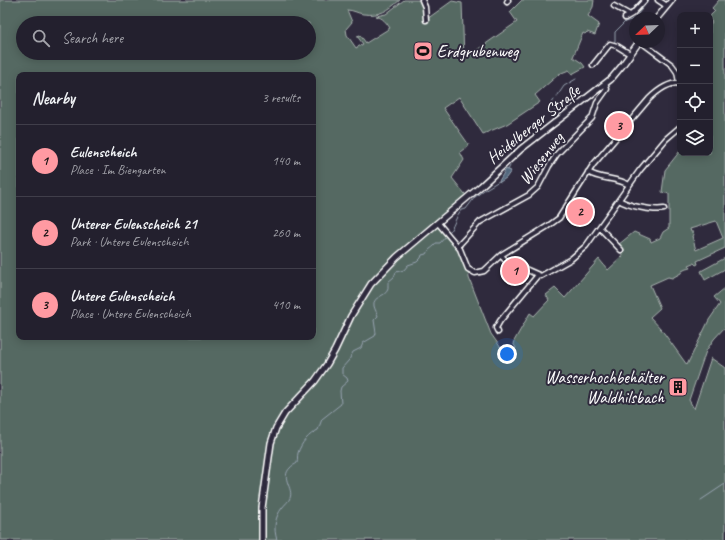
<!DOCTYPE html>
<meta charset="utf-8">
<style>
:root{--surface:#23202e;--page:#2b2836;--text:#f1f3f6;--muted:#a3a3aa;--line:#403e4a;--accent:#ff9aa2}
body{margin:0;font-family:Caveat,sans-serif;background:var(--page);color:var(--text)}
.controls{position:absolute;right:12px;top:12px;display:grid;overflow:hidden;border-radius:8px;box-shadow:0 2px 10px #0003}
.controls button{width:36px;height:36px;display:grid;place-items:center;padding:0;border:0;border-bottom:1px solid var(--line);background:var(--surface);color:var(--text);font:20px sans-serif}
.compass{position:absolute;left:629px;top:12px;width:36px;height:36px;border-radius:50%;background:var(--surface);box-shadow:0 2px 10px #0003;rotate:247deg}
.you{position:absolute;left:507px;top:354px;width:14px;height:14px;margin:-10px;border:3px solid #fff;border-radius:50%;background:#1a73e8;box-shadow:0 0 0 6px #1a73e833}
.badge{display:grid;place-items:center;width:26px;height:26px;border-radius:50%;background:var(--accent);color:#111;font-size:13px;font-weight:700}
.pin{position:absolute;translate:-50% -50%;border:2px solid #fff;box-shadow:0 1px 4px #0006}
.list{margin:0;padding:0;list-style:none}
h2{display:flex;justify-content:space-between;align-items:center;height:52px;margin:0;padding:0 16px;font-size:17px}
h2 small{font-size:13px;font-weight:400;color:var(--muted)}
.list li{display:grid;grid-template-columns:26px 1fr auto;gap:12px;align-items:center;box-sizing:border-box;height:72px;padding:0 16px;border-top:1px solid var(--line)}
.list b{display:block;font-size:15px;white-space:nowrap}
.list p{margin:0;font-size:13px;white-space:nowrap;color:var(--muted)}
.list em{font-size:13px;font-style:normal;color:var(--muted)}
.icon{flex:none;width:22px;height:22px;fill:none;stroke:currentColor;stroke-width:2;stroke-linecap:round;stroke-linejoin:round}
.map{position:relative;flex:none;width:725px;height:540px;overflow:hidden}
.search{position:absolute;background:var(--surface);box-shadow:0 2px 10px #0003;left:16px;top:16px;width:300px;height:44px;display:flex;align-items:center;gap:10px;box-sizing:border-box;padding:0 14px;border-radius:22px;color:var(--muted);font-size:15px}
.panel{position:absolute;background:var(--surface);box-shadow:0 2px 10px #0003;left:16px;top:72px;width:300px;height:268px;border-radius:8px}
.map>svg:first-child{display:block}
.green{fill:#556962;stroke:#aab4b0;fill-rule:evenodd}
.water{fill:#53687e;stroke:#98a4b2}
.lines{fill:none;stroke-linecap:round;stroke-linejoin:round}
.stream{stroke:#98a4b2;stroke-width:1}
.minor-casing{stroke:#fff;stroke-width:7}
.tertiary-casing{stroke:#fff;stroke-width:8}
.minor{stroke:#2f2a3d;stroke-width:4}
.tertiary{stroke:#2f2a3d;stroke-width:5}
.labels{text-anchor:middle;stroke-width:4;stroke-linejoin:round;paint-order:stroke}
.poi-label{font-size:17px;fill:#fff;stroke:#2f2a3d;text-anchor:start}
.street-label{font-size:17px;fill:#fff;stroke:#2f2a3d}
</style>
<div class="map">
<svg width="725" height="540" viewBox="0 0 725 540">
<rect width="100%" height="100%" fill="#2f2a3d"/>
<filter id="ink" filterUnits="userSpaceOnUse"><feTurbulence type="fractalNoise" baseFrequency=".025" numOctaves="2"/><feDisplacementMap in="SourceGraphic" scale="8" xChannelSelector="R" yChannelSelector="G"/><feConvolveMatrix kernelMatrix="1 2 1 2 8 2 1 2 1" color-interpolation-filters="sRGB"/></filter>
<g filter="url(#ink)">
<path class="green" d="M 0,0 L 400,0 C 387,11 381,16 363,14 C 357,13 353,10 347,10 L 352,22 L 346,29 L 347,35 L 356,48 L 363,44 L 357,36 L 360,35 L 366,43 L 390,28 C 386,22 383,18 376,16 L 386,14 L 404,0 L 420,0 L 424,9 L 425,22 L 427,19 L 452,1 L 462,3 L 464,59 L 517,22 L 510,12 L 522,0 L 594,0 L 593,7 L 588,16 L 599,24 L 595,35 L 587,32 L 585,34 L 583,33 L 573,57 L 582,63 L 585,67 L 572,74 L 569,70 L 559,74 L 535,95 L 540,102 L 507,124 L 483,134 L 459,97 L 443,108 L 469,145 L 460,152 L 464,160 L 452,178 L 469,199 L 441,223 C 443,236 448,237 457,245 C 462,251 469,270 469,278 L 491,334 L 506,355 L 510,354 L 516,348 L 513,343 L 530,313 L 534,316 L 549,300 L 546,295 L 555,288 L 565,298 L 599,259 L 608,270 L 623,256 L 622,250 L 618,245 L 634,232 L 650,239 L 651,242 L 660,238 L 663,232 L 669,228 L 669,194 L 662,192 L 665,170 L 680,151 L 680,153 L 710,153 L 710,25 L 712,22 L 710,20 L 710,16 L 715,11 L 712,8 L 719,0 L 725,0 L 725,248 L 697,261 L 698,264 L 696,265 L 694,263 L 689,265 L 691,268 L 686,269 L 682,271 L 681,273 L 672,278 L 668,277 L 650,285 L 660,308 L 650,317 L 661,329 L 687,365 L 709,320 L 720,304 L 714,297 L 725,288 L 725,327 L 714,339 L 706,351 L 689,400 L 694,409 L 711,358 L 725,368 L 725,540 L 0,540 ZM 23,23 L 309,23 L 309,53 L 23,53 ZM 19,75 L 313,75 L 313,337 L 19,337 ZM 716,221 L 723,238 L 696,250 L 692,236 L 694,235 L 693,232 L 691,232 L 690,229 Z
M 580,201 L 590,207 L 580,225 C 571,213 572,213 580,201 Z
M 725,258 L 725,269 L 705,280 L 701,271 Z"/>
<path class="water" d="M 506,169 L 511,171 L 506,178 L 500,182 L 499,181 Z"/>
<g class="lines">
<path class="stream" d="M 614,43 L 615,41 L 615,32 L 625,22 L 634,19 L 649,0
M 606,52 L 612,47
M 558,95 L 564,86 L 576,79
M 557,97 L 557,96
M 554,100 L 551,104 L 558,115
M 508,170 L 510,166
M 450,231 C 455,224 456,216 461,210 L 466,209 L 475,197 L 484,190 L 499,181
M 701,500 L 725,484
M 277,540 C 273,528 275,517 282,508 C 285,504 289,501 290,498 C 294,488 280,478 290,468 C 292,465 295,465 297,463 C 298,460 297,456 298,453 C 301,443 309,434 318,430 L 322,419 L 341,404 L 340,391 L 341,387 L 348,381 L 347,378 L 342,374 L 342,368 L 349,360 L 353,352 L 361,348 L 363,343 L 375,336 L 376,333 L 374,320 L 378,316 C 377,313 375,310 374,306 C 372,296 386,297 388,289 C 388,289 388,283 388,282 L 394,277 L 396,272 L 404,270 L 408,265 L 417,262 L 421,258 L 422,255 L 426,254 C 429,248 434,248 436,243 L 440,243 L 446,236"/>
<defs>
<path id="minor" d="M 422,0 L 425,7 L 426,20
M 658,0 L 667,6
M 507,2 L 508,0
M 614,6 L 630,15
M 625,18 L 632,14 L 645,0
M 641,42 L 672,65 L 677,72 L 680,87
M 593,65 L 610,44 L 617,46 L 630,54
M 588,172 C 600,180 617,177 629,185
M 619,200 C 628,206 653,211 664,209
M 438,223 L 460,249 L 468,269 L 475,273 L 484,271 L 501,255 L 548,226 L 559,218 L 593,165 L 649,99 C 657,91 667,83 679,83
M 600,228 L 621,250
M 458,246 L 480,222 L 529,195 L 538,187 L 549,166 L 557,154 L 592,118 L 597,103 L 607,89 L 605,84
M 501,255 L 505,260 L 541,276 L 571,259 L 586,246 L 640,170 L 666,139 L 680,127
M 498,332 L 496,328 L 500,321 L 538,275"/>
<path id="tertiary" d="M 657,18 L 672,0
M 262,540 L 262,508 L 271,443 L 276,428 L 285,413 L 315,381 L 327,364 L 335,350 L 351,316 L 371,284 L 397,257 L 481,186 L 521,149 L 611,79 L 621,67 L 639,42"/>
</defs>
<use href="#minor" class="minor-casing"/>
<use href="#tertiary" class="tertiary-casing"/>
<use href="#minor" class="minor"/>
<use href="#tertiary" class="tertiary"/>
</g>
</g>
<defs>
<symbol id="stadium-square" viewBox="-11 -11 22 22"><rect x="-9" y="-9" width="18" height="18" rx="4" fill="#ff9aa2" stroke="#2f2a3d"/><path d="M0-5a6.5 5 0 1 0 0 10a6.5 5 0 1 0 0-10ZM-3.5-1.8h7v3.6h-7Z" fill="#111"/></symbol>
<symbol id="building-square" viewBox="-11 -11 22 22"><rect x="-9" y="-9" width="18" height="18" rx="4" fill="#ff9aa2" stroke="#2f2a3d"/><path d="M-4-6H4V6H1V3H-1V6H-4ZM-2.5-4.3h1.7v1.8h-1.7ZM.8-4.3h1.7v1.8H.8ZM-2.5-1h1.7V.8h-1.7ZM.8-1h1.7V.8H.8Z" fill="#111"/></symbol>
</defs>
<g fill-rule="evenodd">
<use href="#stadium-square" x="412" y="40" width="22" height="22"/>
<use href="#building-square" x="667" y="376" width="22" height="22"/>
</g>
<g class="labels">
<g class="poi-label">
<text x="437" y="57">Erdgrubenweg</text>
<text x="664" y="383" text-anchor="end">Wasserhochbehälter<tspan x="664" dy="20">Waldhilsbach</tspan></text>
</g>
<g class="street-label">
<text transform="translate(533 124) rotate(-39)" y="6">Heidelberger Straße</text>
<text transform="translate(541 158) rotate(-52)" y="6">Wiesenweg</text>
</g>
</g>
</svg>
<div class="controls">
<button>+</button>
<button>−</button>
<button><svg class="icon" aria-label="locate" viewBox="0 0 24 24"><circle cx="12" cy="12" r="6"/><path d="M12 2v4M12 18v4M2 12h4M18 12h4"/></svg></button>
<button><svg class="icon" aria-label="layers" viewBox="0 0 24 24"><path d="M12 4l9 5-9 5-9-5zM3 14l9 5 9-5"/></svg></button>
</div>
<svg class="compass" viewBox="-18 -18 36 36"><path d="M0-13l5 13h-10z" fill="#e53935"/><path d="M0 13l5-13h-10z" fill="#a3a3aa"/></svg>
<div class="you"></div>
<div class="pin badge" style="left:515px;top:271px">1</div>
<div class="pin badge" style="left:580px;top:212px">2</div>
<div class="pin badge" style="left:619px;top:126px">3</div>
<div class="search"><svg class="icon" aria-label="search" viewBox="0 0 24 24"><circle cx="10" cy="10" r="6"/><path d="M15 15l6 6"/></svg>Search here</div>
<section class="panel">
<h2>Nearby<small>3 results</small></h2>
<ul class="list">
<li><span class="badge">1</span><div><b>Eulenscheich</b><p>Place · Im Biengarten</p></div><em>140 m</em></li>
<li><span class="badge">2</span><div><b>Unterer Eulenscheich 21</b><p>Park · Untere Eulenscheich</p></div><em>260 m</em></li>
<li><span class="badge">3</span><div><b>Untere Eulenscheich</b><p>Place · Untere Eulenscheich</p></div><em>410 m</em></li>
</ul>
</section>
</div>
